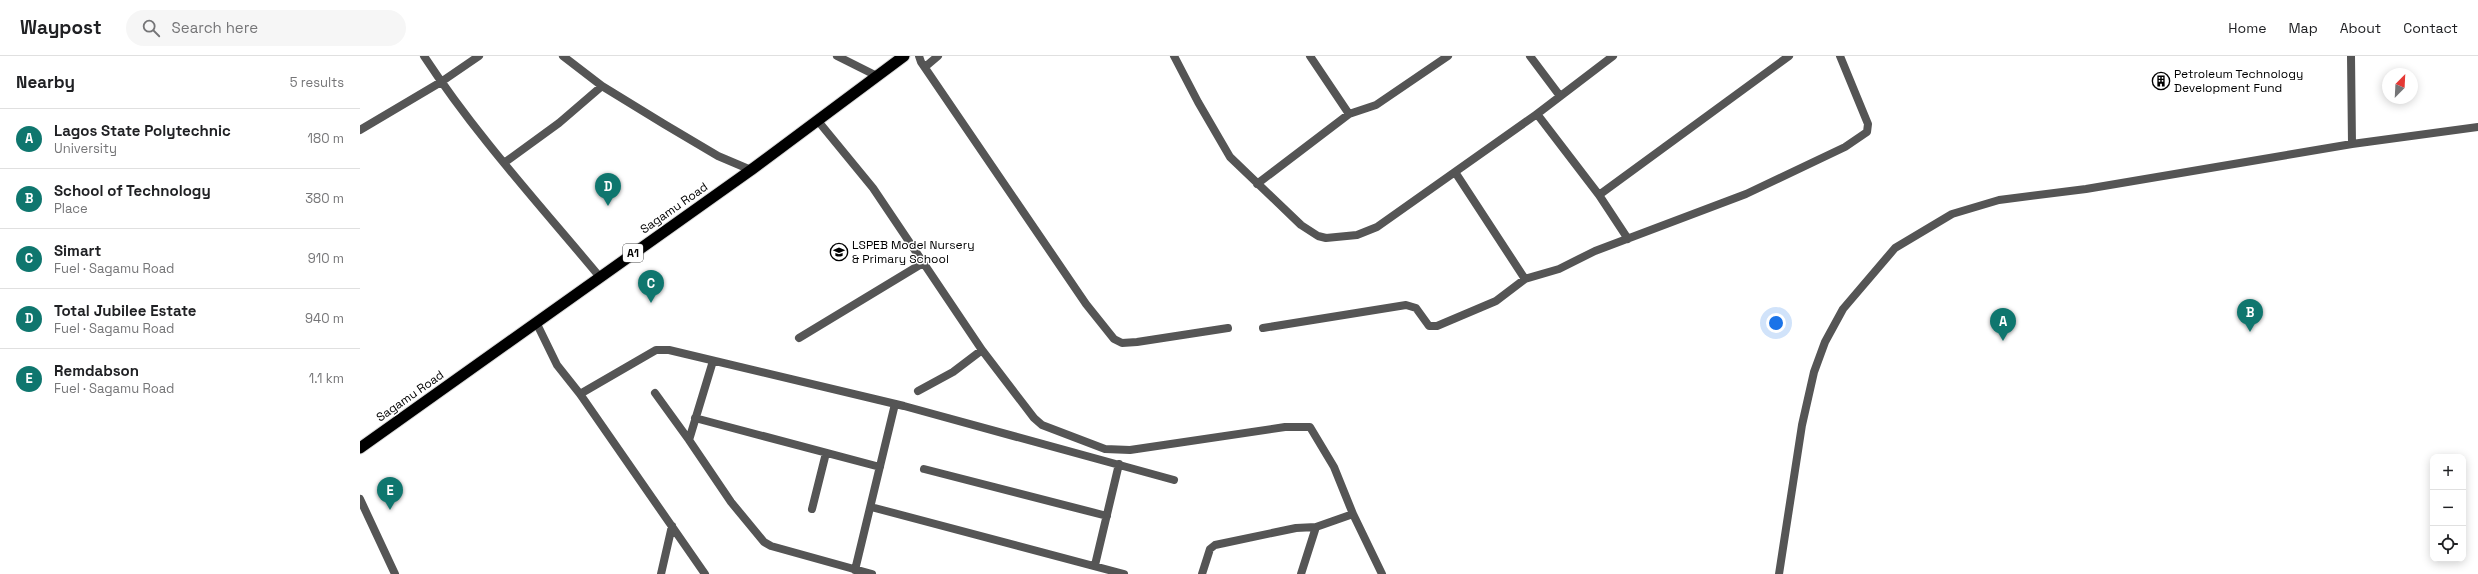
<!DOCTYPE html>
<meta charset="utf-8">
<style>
:root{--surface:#fff;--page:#f6f6f6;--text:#202124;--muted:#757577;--line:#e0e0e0;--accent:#0f766e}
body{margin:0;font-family:"Space Grotesk",sans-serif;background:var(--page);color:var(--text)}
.controls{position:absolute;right:12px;bottom:12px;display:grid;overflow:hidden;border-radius:8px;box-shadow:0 2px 10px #0003}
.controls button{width:36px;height:36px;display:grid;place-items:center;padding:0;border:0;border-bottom:1px solid var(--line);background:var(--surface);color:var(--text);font:20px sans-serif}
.compass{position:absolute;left:2022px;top:12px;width:36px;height:36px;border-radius:50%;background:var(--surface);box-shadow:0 2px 10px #0003;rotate:24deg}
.you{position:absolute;left:1416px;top:267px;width:14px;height:14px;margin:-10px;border:3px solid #fff;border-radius:50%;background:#1a73e8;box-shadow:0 0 0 6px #1a73e833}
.badge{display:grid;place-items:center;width:26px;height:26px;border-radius:50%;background:var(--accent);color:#fff;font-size:13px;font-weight:700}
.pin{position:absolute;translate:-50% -33px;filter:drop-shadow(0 1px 2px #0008)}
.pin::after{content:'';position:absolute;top:21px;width:14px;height:12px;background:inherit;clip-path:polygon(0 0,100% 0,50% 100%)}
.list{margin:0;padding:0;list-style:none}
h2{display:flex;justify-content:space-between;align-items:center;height:52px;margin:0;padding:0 16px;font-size:17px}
h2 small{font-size:13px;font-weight:400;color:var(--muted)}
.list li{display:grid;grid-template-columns:26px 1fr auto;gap:12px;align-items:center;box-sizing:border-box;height:60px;padding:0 16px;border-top:1px solid var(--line)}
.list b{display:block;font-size:15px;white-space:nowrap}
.list p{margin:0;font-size:13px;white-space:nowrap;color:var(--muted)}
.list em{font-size:13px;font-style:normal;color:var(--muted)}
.icon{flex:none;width:22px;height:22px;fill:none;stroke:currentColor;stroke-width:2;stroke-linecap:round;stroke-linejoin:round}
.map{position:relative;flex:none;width:2118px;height:518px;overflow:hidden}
header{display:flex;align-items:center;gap:24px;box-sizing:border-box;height:56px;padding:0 20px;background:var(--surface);border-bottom:1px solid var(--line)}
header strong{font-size:19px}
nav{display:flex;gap:22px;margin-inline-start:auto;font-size:14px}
.search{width:280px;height:36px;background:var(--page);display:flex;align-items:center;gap:10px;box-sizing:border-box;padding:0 14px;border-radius:22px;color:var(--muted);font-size:15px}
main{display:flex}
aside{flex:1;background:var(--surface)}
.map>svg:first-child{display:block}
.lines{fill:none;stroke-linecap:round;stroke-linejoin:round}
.trunk-casing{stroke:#dbdbdb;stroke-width:13}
.minor{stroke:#555;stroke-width:8}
.trunk{stroke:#000;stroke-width:11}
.labels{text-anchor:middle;stroke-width:3;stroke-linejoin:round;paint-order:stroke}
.shield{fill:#fff;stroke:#4c4c4c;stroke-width:1}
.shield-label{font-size:11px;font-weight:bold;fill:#000}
.poi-label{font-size:12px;fill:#000;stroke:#fff;text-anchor:start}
.street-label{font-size:12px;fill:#000;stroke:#fff}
</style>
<header>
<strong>Waypost</strong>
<div class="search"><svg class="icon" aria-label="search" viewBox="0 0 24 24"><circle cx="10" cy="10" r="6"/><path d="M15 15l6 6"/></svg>Search here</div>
<nav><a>Home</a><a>Map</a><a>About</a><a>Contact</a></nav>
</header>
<main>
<aside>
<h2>Nearby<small>5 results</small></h2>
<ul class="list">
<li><span class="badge">A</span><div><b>Lagos State Polytechnic</b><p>University</p></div><em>180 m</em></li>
<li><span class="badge">B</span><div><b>School of Technology</b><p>Place</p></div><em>380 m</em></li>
<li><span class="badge">C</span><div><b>Simart</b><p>Fuel · Sagamu Road</p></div><em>910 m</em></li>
<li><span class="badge">D</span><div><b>Total Jubilee Estate</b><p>Fuel · Sagamu Road</p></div><em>940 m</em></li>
<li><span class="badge">E</span><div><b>Remdabson</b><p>Fuel · Sagamu Road</p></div><em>1.1 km</em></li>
</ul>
</aside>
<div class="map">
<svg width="2118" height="518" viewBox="0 0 2118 518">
<rect width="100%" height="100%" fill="#fff"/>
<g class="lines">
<defs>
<path id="trunk" d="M 0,392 L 391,114 L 544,0"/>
</defs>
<use href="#trunk" class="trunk-casing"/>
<path class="minor" d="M 64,0 C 115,78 179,148 239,220
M 203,0 L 242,30 L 304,68 L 358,100 L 391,114
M 477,0 L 517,20
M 559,0 L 561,6 L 726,248 L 754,283 L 762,287 L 777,286 L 868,272
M 814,0 L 838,46 L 870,101 L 941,169 L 958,180 L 966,182 L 997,179 L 1017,171 L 1177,58 L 1253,0
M 950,0 L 989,58
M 1170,0 L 1200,40
M 1991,0 L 1992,88
M 565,11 L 578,0
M 1177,58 L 1239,139 L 1268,183
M 458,65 L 513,132 L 622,294 L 674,362 L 682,369 L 745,393 L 770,394 L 925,371 L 950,371 L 974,411 L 993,458 L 1022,518
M 0,74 L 81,26 L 119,0
M 144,107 L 199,67 L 242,30
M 1095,116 L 1165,223
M 897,128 L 989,58 L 1016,49 L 1088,0
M 1239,139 L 1429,0
M 176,266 L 197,309 L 220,338 L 345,518
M 903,272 L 1046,249 L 1056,252 L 1069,270 L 1077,270 L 1136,245 L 1165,223 L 1199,213 L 1235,195 L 1386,138 L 1485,91 L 1507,76 L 1508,68 L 1480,0
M 439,282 L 563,207
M 353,305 L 329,384 L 371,446 L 404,486 L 411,490 L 512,518
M 558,335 L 593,316 L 622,294
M 295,337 L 329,384
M 220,338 L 296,294 L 309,294 L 544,350 L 814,424
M 335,362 L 520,411
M 564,413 L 747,460
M 0,443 L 35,518
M 511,451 L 764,518
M 452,453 L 466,397
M 735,509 L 759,408
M 495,514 L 535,348
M 301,518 L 312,470
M 842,518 L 850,493 L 855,489 L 936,472 L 956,471 L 993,458
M 941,518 L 956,471
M 1419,518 L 1442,369 L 1454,316 L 1465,286 L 1483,253 L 1535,192 L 1592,158 L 1639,144 L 1726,133 L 1992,88 L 2118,71"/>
<use href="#trunk" class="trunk"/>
</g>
<defs>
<symbol id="building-ring" viewBox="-11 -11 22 22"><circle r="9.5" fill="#fff" stroke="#000" stroke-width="1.5"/><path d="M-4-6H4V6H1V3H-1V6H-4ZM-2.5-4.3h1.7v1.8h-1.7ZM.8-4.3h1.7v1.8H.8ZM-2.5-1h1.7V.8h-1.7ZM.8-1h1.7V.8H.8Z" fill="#000"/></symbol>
<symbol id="school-ring" viewBox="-11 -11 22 22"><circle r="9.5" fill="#fff" stroke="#000" stroke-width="1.5"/><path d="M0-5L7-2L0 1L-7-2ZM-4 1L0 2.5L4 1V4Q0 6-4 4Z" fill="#000"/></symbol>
</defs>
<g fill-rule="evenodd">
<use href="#building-ring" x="1791" y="15" width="20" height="20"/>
<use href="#school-ring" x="469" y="186" width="20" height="20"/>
</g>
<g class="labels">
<rect class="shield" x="263" y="188" width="20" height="18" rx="3"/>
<g class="shield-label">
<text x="273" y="201">A1</text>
</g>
<g class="poi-label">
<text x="1814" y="22">Petroleum Technology<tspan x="1814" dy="14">Development Fund</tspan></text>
<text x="492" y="193">LSPEB Model Nursery<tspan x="492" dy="14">&amp; Primary School</tspan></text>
</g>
<g class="street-label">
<text transform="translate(314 152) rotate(-35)" y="4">Sagamu Road</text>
<text transform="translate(50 340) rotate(-35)" y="4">Sagamu Road</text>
</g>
</g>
</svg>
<div class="controls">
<button>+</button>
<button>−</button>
<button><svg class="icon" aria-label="locate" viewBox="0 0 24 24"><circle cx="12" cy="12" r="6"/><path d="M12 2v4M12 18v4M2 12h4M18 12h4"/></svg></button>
</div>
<svg class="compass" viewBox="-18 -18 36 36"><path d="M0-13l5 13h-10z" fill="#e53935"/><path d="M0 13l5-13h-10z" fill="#757577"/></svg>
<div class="you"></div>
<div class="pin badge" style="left:1643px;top:285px">A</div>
<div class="pin badge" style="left:1890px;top:276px">B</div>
<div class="pin badge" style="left:291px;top:247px">C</div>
<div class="pin badge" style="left:248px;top:150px">D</div>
<div class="pin badge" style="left:30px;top:454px">E</div>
</div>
</main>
